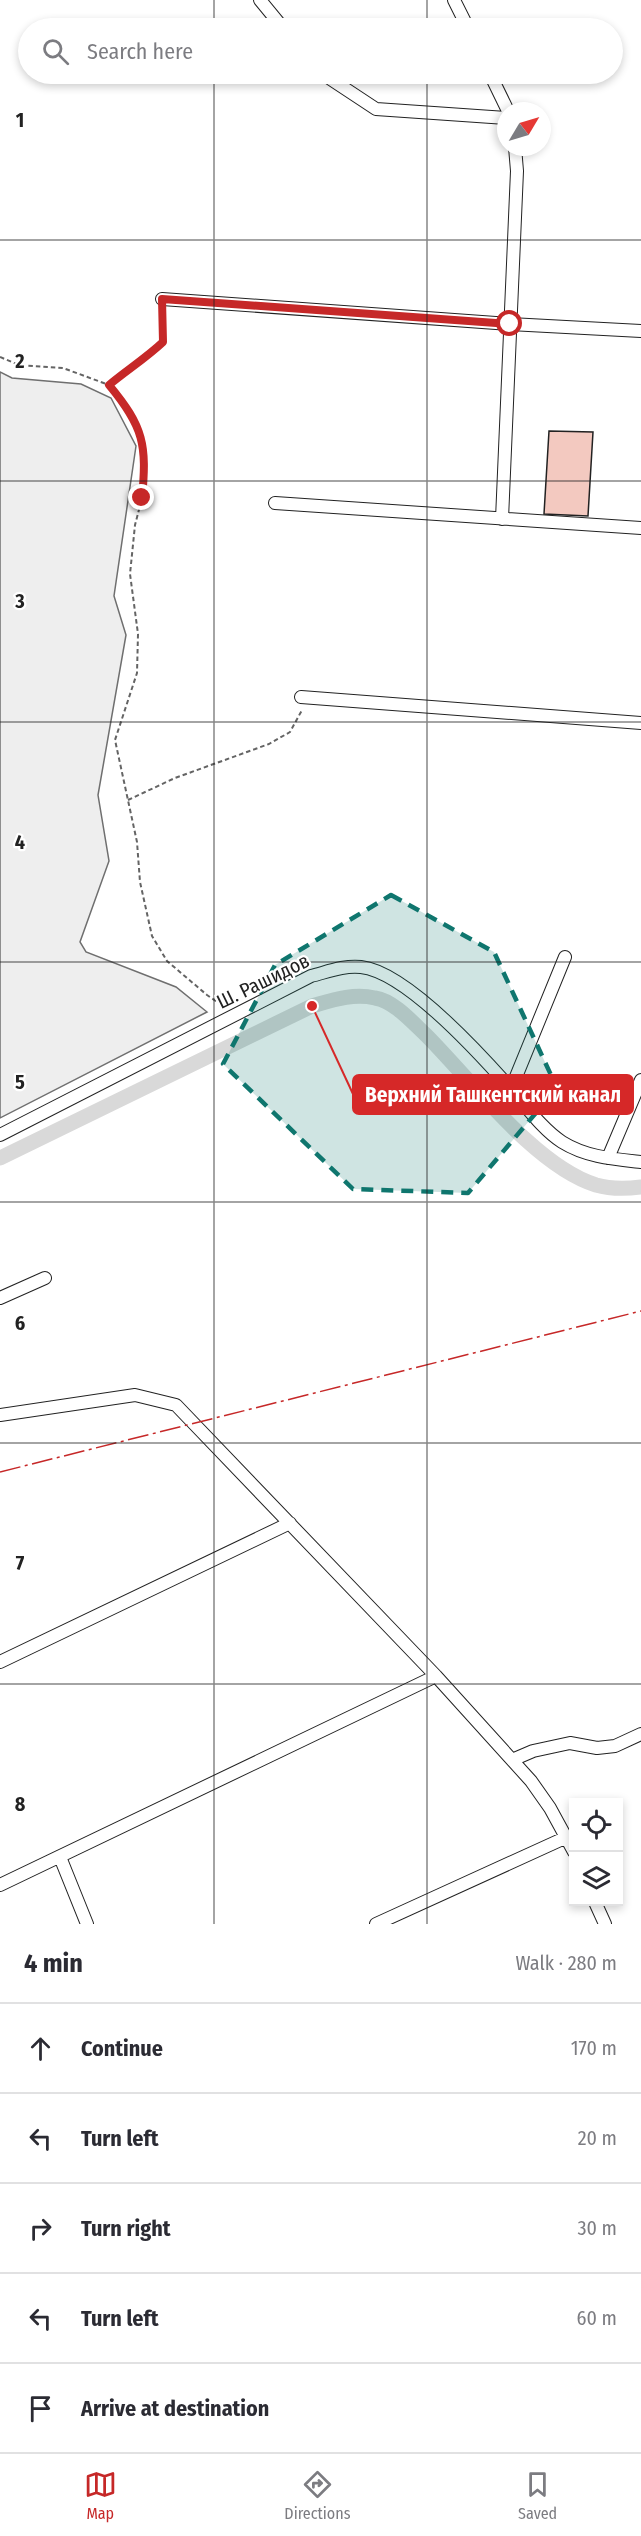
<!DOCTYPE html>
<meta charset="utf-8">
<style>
:root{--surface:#fff;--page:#f7f7f7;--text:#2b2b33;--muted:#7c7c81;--line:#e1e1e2;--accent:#c62828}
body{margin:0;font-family:"Fira Sans Condensed",sans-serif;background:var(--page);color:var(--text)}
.controls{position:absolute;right:18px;bottom:18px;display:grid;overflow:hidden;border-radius:0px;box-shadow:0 3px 9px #0003}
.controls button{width:54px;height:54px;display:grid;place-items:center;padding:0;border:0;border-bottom:2px solid var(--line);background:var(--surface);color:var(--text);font:30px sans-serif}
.compass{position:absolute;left:497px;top:102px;width:54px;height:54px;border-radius:50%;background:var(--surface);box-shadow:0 3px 9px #0003;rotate:52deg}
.stop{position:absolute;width:18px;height:18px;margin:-14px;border:4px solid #c62828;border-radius:50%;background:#fff}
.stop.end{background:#c62828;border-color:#fff;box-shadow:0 2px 6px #0008}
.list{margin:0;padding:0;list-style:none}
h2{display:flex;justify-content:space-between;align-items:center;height:78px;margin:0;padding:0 24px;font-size:26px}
h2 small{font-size:20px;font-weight:400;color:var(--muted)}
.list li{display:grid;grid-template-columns:39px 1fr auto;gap:18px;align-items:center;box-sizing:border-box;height:90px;padding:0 24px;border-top:2px solid var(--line)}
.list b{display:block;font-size:22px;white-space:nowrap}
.list em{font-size:20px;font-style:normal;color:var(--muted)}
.icon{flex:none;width:33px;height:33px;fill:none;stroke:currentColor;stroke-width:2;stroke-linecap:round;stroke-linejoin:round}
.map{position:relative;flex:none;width:641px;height:1924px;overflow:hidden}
.search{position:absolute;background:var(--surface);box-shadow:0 3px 9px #0003;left:18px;right:18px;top:18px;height:66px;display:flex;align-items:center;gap:15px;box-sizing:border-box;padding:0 21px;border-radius:33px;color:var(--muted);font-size:22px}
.sheet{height:528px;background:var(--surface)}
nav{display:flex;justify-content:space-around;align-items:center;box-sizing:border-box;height:84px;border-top:2px solid var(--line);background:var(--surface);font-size:16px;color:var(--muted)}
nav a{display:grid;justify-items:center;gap:3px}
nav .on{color:var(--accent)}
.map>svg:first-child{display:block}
.green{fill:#eee;stroke:#6f6f6f;stroke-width:1.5}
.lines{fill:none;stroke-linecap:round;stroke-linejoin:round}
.canal{stroke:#d9d9d9;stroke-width:15}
.building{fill:#f3c9c0;stroke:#222;stroke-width:1.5}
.minor-casing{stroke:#222;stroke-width:14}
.path{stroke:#646464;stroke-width:2;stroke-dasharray:4.5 3;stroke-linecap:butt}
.minor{stroke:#fff;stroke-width:12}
.power{stroke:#c62828;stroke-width:1.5;stroke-dasharray:21 4.5 3 4.5;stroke-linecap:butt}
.route{stroke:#c62828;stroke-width:8}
.marked{fill:#0f766e;fill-opacity:0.2;stroke:#0f766e;stroke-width:4.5;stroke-dasharray:12 8;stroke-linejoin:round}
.grid{fill:none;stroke:#222;stroke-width:1.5;stroke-opacity:0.55}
.labels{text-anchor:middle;stroke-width:4.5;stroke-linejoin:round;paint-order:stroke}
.street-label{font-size:20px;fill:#222;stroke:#fff}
.grid-label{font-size:20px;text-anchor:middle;font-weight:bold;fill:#222;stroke:#fff;stroke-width:4.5;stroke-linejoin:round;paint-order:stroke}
.leader{fill:none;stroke:#d62828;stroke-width:2}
.callout-dot{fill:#d62828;stroke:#fff;stroke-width:2}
.callout{fill:#d62828;stroke:#d62828;stroke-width:2}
.callout-label{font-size:21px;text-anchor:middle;font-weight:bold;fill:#fff}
</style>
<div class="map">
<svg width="641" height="1924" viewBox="0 0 641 1924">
<rect width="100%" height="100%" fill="#fff"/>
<path class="green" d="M 0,372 L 12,378 L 81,384 L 111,398 L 136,446 L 114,596 L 126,635 L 98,795 L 109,861 L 80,942 L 86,952 L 176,987 L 207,1012 L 0,1118 Z"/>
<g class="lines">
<path class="canal" d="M 0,1158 L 312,1006 C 333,1000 353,993 375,998 C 394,1001 412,1022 426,1035 C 471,1080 535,1166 596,1185 C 610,1189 626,1189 641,1187"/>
</g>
<path class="building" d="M 549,431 L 593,432 L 588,516 L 544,514 Z"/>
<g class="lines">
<defs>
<path id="minor" d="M 260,0 L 283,28
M 454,0 L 468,28
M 323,74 L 376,109 L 506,118
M 490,74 L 508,111
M 162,299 L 510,324 L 641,331
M 275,503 L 641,528
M 502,519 L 517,171 L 515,147
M 301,697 L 641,723
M 511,1089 L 565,957
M 0,1135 L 311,976 C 327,972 344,965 361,967 C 406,972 481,1055 511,1089 C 527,1107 542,1129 562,1142 C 586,1157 613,1159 641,1162
M 608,1158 L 641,1080
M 0,1298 L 45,1278
M 0,1415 L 135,1395 L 176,1405 L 436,1676 L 531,1781 L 550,1808 L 574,1852
M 0,1662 L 290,1523
M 512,1760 L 533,1751 L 570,1743 L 597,1748 L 615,1746 L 641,1734
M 60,1857 L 87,1924
M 0,1885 L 436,1676
M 595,1902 L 605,1924
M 376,1924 L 567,1837"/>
</defs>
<use href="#minor" class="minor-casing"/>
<path class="path" d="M 0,357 L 19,365 L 63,368 L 109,385 L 129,408 L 142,436 L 145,464 L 142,498 L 135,525 L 130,574 L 138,634 L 137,673 L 115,740 L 137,842 L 140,882 L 152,936 L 167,961 L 207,995 L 223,1006
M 110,385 C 127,369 146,358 163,342 L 163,311
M 128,800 L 175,778 L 269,744 L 290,732 L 302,710"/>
<use href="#minor" class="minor"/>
<path class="power" d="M 0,1472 L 641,1311"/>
</g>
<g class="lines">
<path class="route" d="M 142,498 C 147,445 144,427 109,385 C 127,370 146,358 163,342 L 162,299 L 510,324"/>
</g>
<path class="marked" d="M 391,895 L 494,952 L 557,1088 L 468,1193 L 353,1189 L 223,1064 L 275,965 Z"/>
<path class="grid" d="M 214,0 L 214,28M 427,0 L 427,28M 214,74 L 214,1924M 427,74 L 427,1924M 0,240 L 641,240M 0,481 L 641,481M 0,722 L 641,722M 0,962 L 641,962M 0,1202 L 641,1202M 0,1443 L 641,1443M 0,1684 L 641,1684"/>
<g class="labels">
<g class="street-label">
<text transform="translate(263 981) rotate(-26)" y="7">Ш. Рашидов</text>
</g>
</g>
<g class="grid-label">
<text x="20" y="127">1</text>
<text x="20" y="368">2</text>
<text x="20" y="608">3</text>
<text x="20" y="849">4</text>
<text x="20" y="1089">5</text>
<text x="20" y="1330">6</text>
<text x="20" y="1570">7</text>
<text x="20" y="1811">8</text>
</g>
<path class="leader" d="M312 1006L353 1094"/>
<circle class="callout-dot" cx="312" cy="1006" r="6"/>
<rect class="callout" x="353" y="1075" width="280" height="39" rx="6"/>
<g class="callout-label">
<text x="493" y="1102">Верхний Ташкентский канал</text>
</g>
</svg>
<div class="controls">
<button><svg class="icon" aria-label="locate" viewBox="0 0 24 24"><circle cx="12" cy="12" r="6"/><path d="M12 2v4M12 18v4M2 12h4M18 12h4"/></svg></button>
<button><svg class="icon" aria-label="layers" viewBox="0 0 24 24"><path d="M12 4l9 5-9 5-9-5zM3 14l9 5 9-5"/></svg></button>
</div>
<svg class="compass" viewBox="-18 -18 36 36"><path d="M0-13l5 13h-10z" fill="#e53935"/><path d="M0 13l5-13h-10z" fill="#7c7c81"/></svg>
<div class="stop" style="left:510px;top:324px"></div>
<div class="stop end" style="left:142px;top:498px"></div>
<div class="search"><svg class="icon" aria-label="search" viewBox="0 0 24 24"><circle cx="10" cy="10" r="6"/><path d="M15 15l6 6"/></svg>Search here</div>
</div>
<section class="sheet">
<h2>4 min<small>Walk · 280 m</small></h2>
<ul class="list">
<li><svg class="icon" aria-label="ahead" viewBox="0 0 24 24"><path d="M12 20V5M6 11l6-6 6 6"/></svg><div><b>Continue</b></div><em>170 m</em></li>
<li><svg class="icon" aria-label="left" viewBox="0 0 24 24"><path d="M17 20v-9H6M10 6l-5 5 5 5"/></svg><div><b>Turn left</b></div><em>20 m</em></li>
<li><svg class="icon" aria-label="right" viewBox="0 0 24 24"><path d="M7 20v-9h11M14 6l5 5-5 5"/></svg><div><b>Turn right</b></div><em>30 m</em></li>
<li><svg class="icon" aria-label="left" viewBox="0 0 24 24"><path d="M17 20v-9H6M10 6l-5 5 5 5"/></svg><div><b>Turn left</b></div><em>60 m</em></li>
<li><svg class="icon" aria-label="arrive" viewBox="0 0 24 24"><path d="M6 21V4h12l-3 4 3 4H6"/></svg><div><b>Arrive at destination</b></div></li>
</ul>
</section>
<nav>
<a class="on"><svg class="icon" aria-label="map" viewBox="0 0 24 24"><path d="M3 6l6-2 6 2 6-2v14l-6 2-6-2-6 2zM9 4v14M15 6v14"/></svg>Map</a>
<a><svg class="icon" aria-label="directions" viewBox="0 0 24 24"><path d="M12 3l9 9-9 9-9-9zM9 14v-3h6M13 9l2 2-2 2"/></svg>Directions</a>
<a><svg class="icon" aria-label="saved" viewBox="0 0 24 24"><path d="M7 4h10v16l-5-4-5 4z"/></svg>Saved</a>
</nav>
